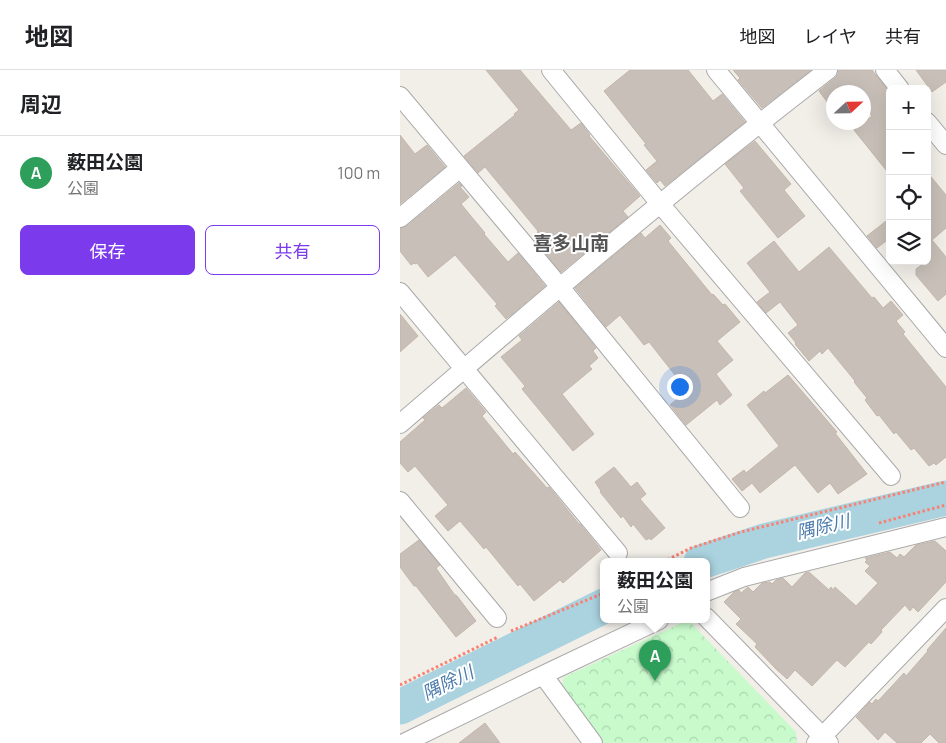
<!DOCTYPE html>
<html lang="ja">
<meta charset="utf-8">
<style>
:root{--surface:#fff;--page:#f6f6f6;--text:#202124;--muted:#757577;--line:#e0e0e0;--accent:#7c3aed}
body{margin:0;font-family:Manrope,"Noto Sans JP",sans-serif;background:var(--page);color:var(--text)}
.controls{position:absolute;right:15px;top:15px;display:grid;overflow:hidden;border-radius:8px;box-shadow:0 5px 20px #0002}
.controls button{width:45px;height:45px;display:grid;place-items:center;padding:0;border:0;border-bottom:1px solid var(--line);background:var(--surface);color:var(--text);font:25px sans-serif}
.compass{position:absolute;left:426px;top:15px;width:45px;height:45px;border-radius:50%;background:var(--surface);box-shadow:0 5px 20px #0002;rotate:68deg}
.you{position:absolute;left:279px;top:316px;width:18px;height:18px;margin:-12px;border:4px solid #fff;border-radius:50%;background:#1a73e8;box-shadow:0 0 0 8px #1a73e833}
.badge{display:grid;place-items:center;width:32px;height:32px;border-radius:50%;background:var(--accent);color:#fff;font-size:16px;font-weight:700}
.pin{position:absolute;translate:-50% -41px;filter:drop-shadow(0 1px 2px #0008)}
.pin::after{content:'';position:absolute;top:26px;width:18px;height:15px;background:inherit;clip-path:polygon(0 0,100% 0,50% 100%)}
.popup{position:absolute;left:200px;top:488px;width:110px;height:65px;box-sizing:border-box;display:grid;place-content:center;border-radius:8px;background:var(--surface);filter:drop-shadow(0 1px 4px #0005);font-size:16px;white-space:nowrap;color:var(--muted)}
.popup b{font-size:19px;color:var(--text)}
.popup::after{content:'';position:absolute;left:50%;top:100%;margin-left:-10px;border:10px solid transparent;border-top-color:var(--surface)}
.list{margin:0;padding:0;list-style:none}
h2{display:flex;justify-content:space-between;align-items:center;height:65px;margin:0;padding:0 20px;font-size:21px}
h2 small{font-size:16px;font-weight:400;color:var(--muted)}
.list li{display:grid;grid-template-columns:32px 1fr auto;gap:15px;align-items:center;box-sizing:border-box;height:75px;padding:0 20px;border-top:1px solid var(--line)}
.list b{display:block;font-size:19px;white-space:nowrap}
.list p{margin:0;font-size:16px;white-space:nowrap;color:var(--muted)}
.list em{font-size:16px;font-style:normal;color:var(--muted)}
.actions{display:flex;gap:10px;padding:15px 20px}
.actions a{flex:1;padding:11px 0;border:1px solid var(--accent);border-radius:8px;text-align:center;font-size:18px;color:var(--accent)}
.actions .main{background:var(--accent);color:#fff}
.icon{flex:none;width:28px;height:28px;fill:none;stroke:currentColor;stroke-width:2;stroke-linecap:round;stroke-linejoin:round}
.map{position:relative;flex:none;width:546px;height:673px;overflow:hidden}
header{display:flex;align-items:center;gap:30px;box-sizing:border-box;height:70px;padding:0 25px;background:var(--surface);border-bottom:1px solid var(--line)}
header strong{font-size:24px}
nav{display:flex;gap:28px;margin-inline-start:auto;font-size:18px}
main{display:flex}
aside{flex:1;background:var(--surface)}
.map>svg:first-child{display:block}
.park{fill:url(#park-crowns)}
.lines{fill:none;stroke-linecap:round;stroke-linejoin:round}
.river{stroke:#aad3df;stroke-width:35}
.building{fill:#c7bfb8;stroke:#c4b6ab}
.minor-casing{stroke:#a9a9a9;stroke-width:20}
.path{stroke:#fa8072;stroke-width:3;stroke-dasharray:2.5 2.5;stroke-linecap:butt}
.minor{stroke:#fff;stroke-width:18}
.labels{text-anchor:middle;stroke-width:4;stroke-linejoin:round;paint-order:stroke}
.water-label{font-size:18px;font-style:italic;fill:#4a7aab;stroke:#fff}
.quarter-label{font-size:19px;font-weight:bold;fill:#555;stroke:#fff}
</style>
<header>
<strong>地図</strong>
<nav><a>地図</a><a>レイヤ</a><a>共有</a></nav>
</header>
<main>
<aside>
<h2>周辺<small></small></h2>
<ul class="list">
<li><span class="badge" style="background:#2e9e5b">A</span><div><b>薮田公園</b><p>公園</p></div><em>100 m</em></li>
</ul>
<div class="actions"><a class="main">保存</a><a>共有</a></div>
</aside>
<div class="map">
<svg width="546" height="673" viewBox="0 0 546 673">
<defs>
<pattern id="park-crowns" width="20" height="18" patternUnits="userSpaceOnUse" patternTransform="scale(1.25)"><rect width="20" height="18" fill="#c8facc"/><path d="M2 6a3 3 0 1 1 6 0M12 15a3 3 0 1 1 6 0" fill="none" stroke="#acd6af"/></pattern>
</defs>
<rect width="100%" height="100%" fill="#f2efe9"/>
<path class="park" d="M 288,550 L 396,662 L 397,673 L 204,673 L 162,616 L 164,607 Z"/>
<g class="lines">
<path class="river" d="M 301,492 L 364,471 L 546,428
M 0,637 L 204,536"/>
</g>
<path class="building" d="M 86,0 L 120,0 L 171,60 L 181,53 L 190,65 L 189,66 L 240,126 L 223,141 L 228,147 L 161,202 L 134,170 L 140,165 L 137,162 L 138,161 L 85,97 L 78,103 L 64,86 L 115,45 L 114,44 L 119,40 Z
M 230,0 L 288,0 L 313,31 L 322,24 L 345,52 L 265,116 L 260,110 L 257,113 L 246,100 L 257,91 L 244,75 L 246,74 L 204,21 Z
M 333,0 L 411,0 L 362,38 L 338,10 L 340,8 Z
M 438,0 L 472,0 L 490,23 L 490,105 L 454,60 L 472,46 L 464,36 L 464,22 L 434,22 L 434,41 L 419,21 L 435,8 L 438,4 Z
M 516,0 L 546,0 L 546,12 L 532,22 Z
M 0,65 L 15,84 L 27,75 L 45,97 L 0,134 Z
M 355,71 L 391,114 L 384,120 L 405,146 L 378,168 L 340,121 L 344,118 L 325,94 Z
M 527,102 L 546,125 L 546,158 L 532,170 L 546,187 L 546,224 L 538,231 L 516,205 L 516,199 L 527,191 Z
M 59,113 L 62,116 L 60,117 L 69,127 L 61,134 L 85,163 L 84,164 L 108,192 L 118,183 L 145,216 L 106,249 L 95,236 L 97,234 L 55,185 L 28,207 L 17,193 L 15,194 L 14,193 L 11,195 L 0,181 L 0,158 L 7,156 Z
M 490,148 L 490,168 L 477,178 L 467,166 Z
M 260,155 L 271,168 L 268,171 L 312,225 L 313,224 L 323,235 L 325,234 L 340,252 L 317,271 L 333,290 L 316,304 L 332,325 L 320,335 L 317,330 L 286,355 L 270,335 L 283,324 L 270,309 L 275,305 L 249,272 L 244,275 L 220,245 L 206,257 L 175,218 L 241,163 L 245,168 Z
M 374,171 L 399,202 L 429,177 L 472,228 L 474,227 L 483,238 L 491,231 L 503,245 L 496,251 L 505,262 L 503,264 L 546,317 L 546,387 L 536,395 L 534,393 L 529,396 L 514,378 L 511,380 L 496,362 L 494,364 L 479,345 L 477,346 L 465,330 L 467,328 L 454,312 L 455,311 L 428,278 L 422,284 L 420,281 L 409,291 L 395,274 L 396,273 L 388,263 L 398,255 L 380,232 L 366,243 L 357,232 L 370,222 L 347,193 Z
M 159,232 L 196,278 L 193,281 L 198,288 L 189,296 L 192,299 L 162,324 L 194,364 L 173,381 L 122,319 L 125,316 L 101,287 L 122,270 L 119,266 Z
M 0,244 L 18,266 L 0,282 Z
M 388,305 L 437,362 L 435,363 L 467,404 L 438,424 L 430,413 L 418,423 L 395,395 L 360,423 L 352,413 L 342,421 L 332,409 L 344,400 L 346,403 L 379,376 L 347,335 L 364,321 L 365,323 Z
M 66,318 L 86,342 L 82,346 L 113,384 L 115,382 L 147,418 L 149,417 L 179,454 L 180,454 L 201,480 L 163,513 L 160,510 L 134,531 L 120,514 L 118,516 L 86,477 L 84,479 L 60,451 L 48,461 L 35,446 L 48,435 L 15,396 L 8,402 L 0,393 L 0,372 L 25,350 L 23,348 L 39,335 L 42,338 Z
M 214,397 L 231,417 L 237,412 L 246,424 L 240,429 L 265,458 L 251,470 L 250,468 L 246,470 L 233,454 L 231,457 L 223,446 L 221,448 L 200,422 L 201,421 L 195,412 Z
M 19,470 L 40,495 L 36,498 L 54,524 L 57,526 L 76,551 L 56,567 L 16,516 L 14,516 L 0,497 L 0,484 Z
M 535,471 L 546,481 L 546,512 L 518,542 L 513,537 L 510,541 L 505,535 L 481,560 L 482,562 L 471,574 L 469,572 L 445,597 L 437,590 L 412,616 L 395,600 L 387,609 L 375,598 L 355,577 L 357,574 L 336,554 L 341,549 L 324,532 L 334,522 L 339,520 L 341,523 L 348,517 L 353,522 L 362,513 L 370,512 L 372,514 L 376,510 L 383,508 L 392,517 L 405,503 L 409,502 L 429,520 L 431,517 L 433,520 L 435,517 L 456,536 L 478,513 L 465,501 L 470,496 L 465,492 L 467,490 L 465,488 L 490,482 L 497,488 L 500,484 L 504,487 L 516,475 Z
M 546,558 L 546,673 L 539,673 L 530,664 L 521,673 L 497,673 L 485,662 L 478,670 L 456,647 L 470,632 L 472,634 L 476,629 L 478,631 L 504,603 L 506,606 L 528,581 L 527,580 Z
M 85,653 L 100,673 L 59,673 Z"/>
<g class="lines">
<defs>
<path id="minor" d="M 151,0 L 261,135 L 491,406
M 316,0 L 546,278
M 485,0 L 500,19
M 0,26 L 160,217 L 340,438
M 527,52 L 546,75
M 0,148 L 60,98
M 0,222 L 218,483
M 0,354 C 140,233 281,113 428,0
M 0,431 L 97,548
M 306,522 L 344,507 L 546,457
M 306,547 L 429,673
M 143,605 L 193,673
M 4,673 L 143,605 L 259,550
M 416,673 L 546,538"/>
</defs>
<use href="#minor" class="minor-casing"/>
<path class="path" d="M 479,453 L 546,435
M 263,492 L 291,478 L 341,462 L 546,412
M 111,561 L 204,523
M 0,615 L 98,567"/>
<use href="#minor" class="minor"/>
</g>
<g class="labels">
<g class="water-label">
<text transform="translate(423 457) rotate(-13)" y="6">隅除川</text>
<text transform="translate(48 613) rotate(-26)" y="6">隅除川</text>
</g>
<g class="quarter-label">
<text x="171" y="180">喜多山南</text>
</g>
</g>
</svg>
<div class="controls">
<button>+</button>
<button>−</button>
<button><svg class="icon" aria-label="locate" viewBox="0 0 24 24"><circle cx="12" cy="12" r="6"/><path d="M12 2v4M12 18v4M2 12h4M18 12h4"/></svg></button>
<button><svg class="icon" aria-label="layers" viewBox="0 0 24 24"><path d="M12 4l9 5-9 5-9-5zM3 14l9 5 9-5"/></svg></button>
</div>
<svg class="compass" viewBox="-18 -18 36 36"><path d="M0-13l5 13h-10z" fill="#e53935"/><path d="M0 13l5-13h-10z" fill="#757577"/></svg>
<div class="you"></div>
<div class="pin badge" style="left:255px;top:611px;background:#2e9e5b">A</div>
<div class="popup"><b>薮田公園</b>公園</div>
</div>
</main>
